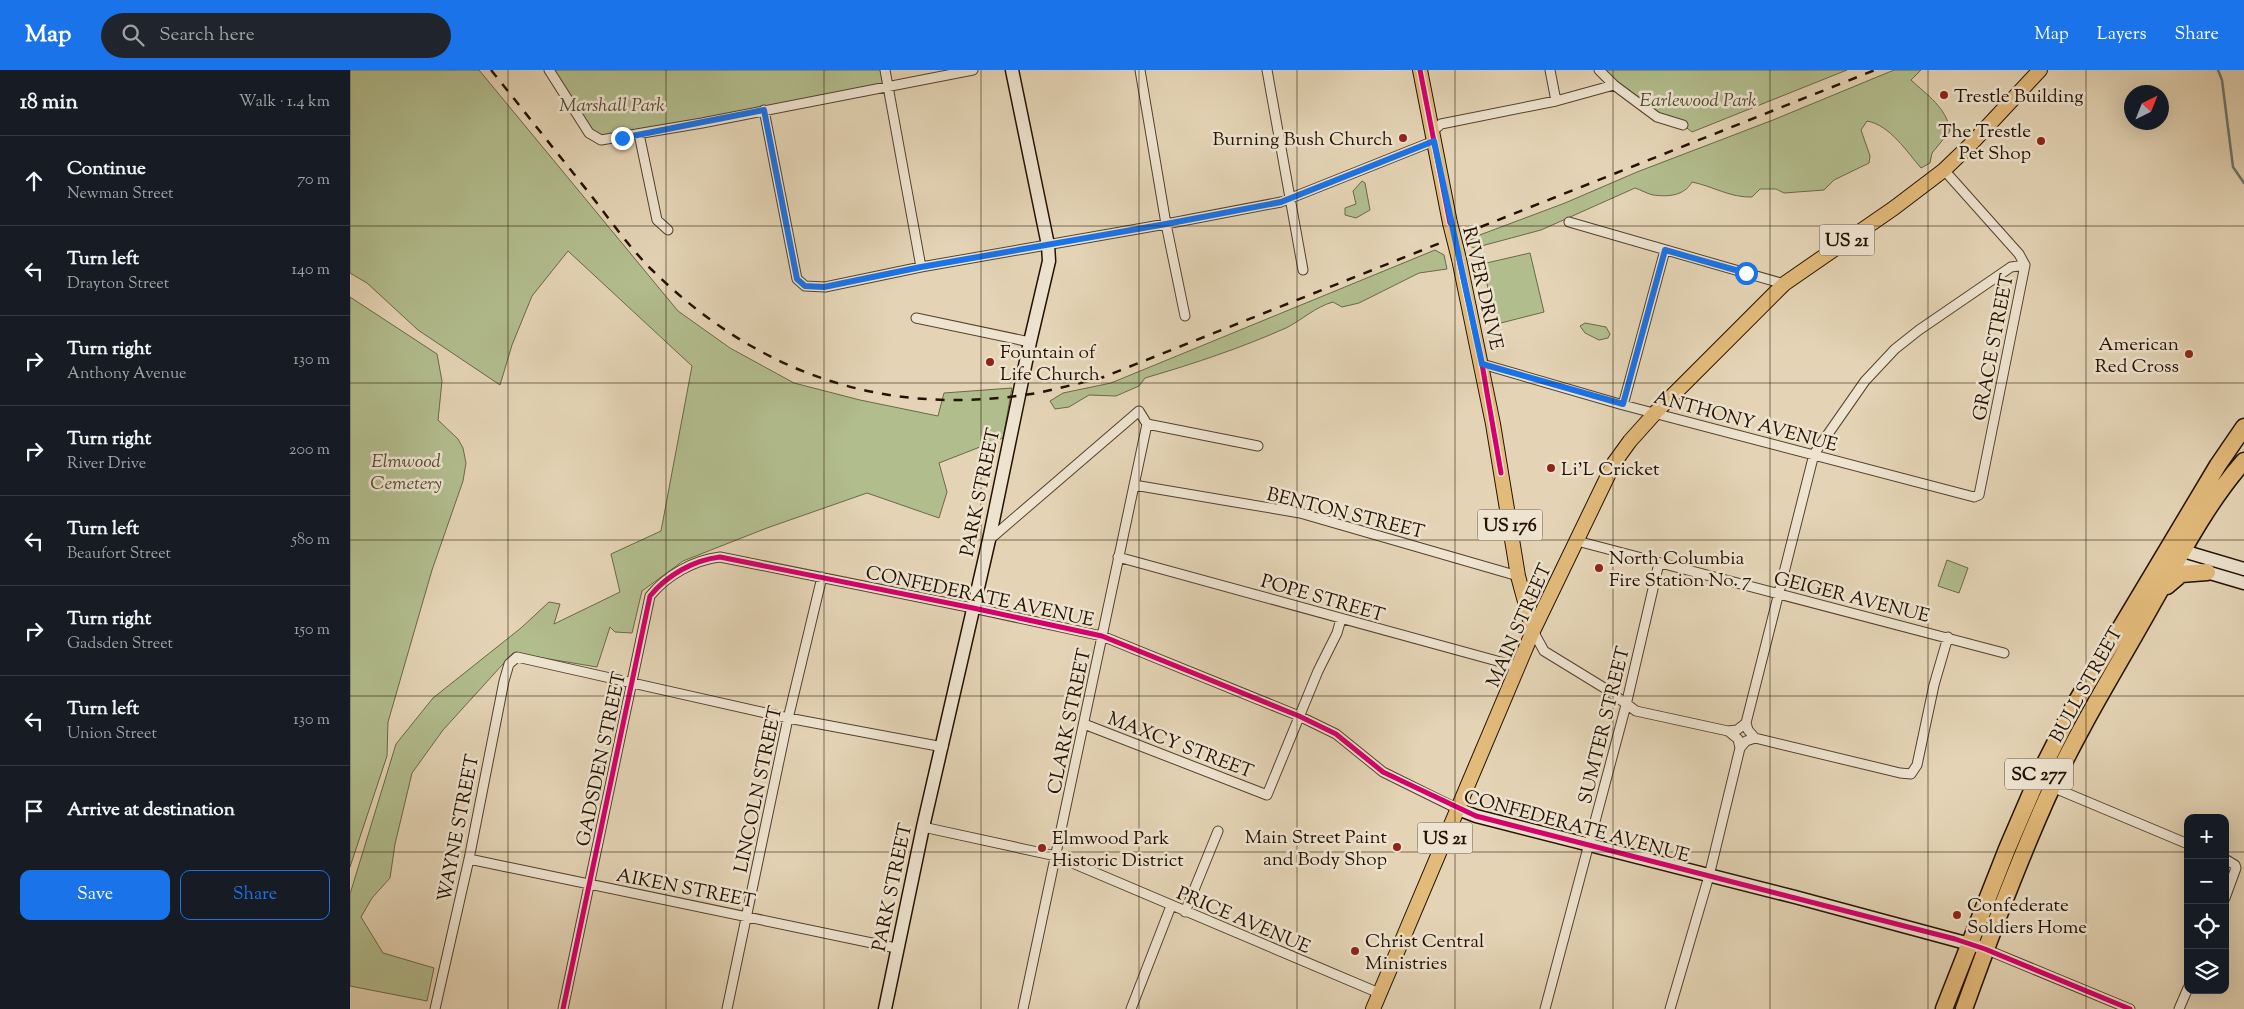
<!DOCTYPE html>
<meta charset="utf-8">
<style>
:root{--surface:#171b24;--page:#20242c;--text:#f1f3f6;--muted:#9ea1a6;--line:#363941;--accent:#1a73e8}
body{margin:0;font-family:"Sorts Mill Goudy",serif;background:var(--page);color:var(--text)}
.controls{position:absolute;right:15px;bottom:15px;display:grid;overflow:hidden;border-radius:10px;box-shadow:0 5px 20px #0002}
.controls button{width:45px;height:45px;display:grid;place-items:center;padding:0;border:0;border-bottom:1px solid var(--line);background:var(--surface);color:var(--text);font:25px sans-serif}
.compass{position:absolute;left:1774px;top:15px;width:45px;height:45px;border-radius:50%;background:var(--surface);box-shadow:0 5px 20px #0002;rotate:43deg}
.stop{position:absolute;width:15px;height:15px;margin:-11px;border:4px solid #1a73e8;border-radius:50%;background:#fff}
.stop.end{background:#1a73e8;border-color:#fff;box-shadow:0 1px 5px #0008}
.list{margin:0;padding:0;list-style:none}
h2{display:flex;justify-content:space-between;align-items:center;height:65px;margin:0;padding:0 20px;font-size:21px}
h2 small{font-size:16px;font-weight:400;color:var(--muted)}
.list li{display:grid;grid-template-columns:32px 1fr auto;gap:15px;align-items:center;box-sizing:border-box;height:90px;padding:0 20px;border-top:1px solid var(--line)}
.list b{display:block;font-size:19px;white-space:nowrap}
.list p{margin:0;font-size:16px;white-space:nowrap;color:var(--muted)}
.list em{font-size:16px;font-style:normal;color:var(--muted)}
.actions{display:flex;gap:10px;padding:15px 20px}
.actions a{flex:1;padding:11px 0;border:1px solid var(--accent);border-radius:10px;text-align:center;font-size:18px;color:var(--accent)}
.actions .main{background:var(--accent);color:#fff}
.icon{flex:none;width:28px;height:28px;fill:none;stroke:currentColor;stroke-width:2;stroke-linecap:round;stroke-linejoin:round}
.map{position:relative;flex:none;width:1894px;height:939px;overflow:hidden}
header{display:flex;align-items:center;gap:30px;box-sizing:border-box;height:70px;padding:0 25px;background:var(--accent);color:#fff}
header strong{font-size:24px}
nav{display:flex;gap:28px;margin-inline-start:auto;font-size:18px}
.search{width:350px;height:45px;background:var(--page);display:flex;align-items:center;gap:12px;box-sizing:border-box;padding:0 18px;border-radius:28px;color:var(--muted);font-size:19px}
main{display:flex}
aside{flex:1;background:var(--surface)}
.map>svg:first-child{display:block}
.green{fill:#b2bd8e;stroke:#6a6848}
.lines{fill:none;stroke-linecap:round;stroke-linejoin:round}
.stream{stroke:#69756e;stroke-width:2.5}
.street-casing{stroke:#53422e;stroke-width:11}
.secondary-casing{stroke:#231201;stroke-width:15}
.primary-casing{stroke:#231201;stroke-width:16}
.highway-casing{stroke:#231201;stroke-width:19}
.street{stroke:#ede3cf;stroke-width:9}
.secondary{stroke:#ede3cf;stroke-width:12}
.primary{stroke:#e2ba7a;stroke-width:14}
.highway{stroke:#e2ba7a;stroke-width:16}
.rail{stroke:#231201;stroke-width:2.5;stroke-dasharray:9 9;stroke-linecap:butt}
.primary-bridge-casing{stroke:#231201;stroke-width:16;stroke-linecap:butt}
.primary-bridge{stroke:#e2ba7a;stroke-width:14}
.cycleway-casing{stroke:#ede3cf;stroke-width:8}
.cycleway{stroke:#d6006c;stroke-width:5}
.route{stroke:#1a73e8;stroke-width:6}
.grid{fill:none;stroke:#231201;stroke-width:1;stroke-opacity:0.55}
.poi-dot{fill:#8f2418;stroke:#ede3cf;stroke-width:2}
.labels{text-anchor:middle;stroke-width:5;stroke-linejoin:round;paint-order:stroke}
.shield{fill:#ede3cf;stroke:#60513f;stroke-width:1}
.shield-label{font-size:18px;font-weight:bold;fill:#231201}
.poi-label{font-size:19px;fill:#231201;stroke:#ede3cf;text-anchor:start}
.park-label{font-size:19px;font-style:italic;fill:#554e32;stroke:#ede3cf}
.street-label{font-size:19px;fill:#231201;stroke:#ede3cf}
</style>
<header>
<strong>Map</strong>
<div class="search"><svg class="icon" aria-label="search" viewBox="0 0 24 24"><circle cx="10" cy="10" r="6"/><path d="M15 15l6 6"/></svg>Search here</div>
<nav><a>Map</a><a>Layers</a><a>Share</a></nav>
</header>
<main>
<aside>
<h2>18 min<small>Walk · 1.4 km</small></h2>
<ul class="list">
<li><svg class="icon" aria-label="ahead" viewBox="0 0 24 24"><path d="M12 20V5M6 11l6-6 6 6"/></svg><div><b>Continue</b><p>Newman Street</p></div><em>70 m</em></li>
<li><svg class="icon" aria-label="left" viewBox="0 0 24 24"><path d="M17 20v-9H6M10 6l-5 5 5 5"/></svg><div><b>Turn left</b><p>Drayton Street</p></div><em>140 m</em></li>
<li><svg class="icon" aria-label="right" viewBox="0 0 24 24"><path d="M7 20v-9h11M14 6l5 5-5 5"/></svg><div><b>Turn right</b><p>Anthony Avenue</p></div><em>130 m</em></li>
<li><svg class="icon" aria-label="right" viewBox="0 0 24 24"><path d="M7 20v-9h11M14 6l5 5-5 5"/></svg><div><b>Turn right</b><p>River Drive</p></div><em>200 m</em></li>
<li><svg class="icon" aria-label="left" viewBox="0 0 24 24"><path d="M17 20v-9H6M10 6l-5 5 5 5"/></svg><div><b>Turn left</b><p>Beaufort Street</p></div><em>580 m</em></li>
<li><svg class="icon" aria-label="right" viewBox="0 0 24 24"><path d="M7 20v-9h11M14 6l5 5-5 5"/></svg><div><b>Turn right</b><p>Gadsden Street</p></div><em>150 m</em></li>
<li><svg class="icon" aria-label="left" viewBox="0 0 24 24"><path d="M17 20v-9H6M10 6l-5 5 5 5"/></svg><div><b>Turn left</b><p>Union Street</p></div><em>130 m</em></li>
<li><svg class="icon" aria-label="arrive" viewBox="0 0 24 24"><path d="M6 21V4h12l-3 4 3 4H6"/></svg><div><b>Arrive at destination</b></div></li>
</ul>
<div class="actions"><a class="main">Save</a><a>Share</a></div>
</aside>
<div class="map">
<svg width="1894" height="939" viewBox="0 0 1894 939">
<rect width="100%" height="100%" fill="#e4d4b5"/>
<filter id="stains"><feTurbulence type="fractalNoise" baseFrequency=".004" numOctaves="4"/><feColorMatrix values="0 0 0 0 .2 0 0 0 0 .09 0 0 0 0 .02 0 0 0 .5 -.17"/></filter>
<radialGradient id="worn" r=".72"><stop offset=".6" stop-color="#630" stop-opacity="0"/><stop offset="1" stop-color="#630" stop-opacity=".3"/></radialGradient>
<path class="green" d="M 0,0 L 129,0 L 328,241 L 380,278 L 444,313 L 510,330 L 588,346 L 594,323 L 662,318 L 653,368 L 589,393 L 597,422 L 589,448 L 517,423 L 417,458 L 333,491 L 292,521 L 282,563 L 265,562 L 260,557 L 247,597 L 163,583 L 93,660 L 62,703 L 45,774 L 40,808 L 22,828 L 11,847 L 33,883 L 84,898 L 77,931 L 0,916 L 0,824 L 46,674 L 83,628 L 171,558 L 199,532 L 210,534 L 204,554 L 270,522 L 261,484 L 311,461 L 342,296 L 218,181 L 182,226 L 162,275 L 150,315 L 68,260 L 17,213 L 0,203 Z
M 199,0 L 535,0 L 538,16 L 414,40 L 244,67 Z
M 1249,0 L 1497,0 L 1342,62 L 1333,55 L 1307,47 Z
M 1544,0 L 1571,0 L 1561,10 C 1577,25 1597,38 1600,61 L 1582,83 L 1580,93 L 1571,98 C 1557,82 1540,55 1517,51 L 1511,60 L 1520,86 L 1519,93 L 1484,110 L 1474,120 L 1434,123 L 1426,119 L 1410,119 L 1402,127 C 1381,128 1362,116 1342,112 C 1334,126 1318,127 1303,125 C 1298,124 1291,120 1285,118 L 1191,160 L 1124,178 L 1118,175 L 1119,171 L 1127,166 L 1215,133 L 1287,102 L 1423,50 Z
M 1012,111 L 1015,113 L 1020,140 L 1006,148 L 995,145 L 995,138 L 1006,134 L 1003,121 Z
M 1085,180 L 1094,185 L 1097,199 L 1069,203 L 1009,233 L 992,237 L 983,232 C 965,237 952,250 936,258 C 891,278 843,294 795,308 L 789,316 L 766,326 L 739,325 L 719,337 L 705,339 L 700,331 L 713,323 L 761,313 Z
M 1180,183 L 1194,242 L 1147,254 L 1132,194 Z
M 0,227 L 87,284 L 92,311 L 88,350 L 108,369 L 113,378 L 116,393 L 113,411 L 82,500 L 38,652 L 37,686 L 0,797 Z
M 1235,253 L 1256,257 L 1260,264 L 1258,268 L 1249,270 L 1235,263 L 1230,256 Z
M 1597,490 L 1618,498 L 1609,523 L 1588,516 Z"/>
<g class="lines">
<path class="stream" d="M 1868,0 L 1872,10 L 1883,97 L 1894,113"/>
<defs>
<path id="street" d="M 199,0 L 239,63 L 251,70 L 352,53 L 623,0
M 535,0 L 571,197
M 790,0 L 816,154 L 835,246
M 917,0 L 953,200
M 1200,0 L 1206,31
M 1249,0 L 1264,15 L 1307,47 L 1333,55
M 414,40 L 447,209 L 455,216 L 475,217 L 571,197 L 816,154 L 931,132 L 1084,71 L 1084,60 L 1091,54 L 1206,31 L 1264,15
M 289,64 L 307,150 L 318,160
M 1219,152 L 1434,214
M 566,248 L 680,272
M 1132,294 L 1273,335 L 1624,427 L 1629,425 L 1675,195 L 1669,184 L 1594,100
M 1273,335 L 1315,180
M 797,354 L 908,376
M 784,415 L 950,443 L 1168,506
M 639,470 L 789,341 L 797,354 L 673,939
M 1227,471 L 1654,583
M 768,487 L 1169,597
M 1183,561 L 1194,581 L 1256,619 L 1286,641 L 1378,661 L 1387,660 L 1396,653
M 734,654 L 917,725 L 968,601 L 987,563 L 991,549
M 1378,661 L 1388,669 L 1390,678
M 1405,668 L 1398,660 L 1396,653 L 1464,384 L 1515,311 L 1545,279 L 1569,260 L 1661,197 L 1675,195
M 1405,668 L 1550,703 L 1561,704 L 1567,695 L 1584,615 L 1598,567
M 1702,717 L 1838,774
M 573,757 L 706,786 L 1029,923
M 119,789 L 546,878
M 1875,789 L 1885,795 L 1886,798 L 1875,828
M 835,842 L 868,761
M 1635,879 L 1780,939
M 85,939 L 119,789 L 154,611 L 159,594 L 167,587 L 438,648 L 593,677
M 213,939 L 300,526 C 317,505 344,490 370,487 L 623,538 L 752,566 L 949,646 L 986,664 L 1033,702 L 1108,739
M 377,939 L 437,653 L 472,507
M 781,939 L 821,836
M 1195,939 L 1276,635 L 1309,493
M 1320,939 L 1359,806 L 1390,678 L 1396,671 L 1405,668
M 1829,939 L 1838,918"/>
<path id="secondary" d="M 1826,482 L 1833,481 L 1894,499
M 1820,487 L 1826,493 L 1894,513
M 1108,739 L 1126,746 L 1445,827 L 1627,876
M 535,939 L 573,757 L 639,470 L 680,272 L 699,191 L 698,175 L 662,0"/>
<path id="primary" d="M 1070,0 L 1100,153
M 1109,189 L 1143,354 L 1168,506 L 1183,561
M 1023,939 L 1183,561 L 1264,393 L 1280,371 L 1306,342 L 1434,214 L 1544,138 L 1594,100 L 1620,75 L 1690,0"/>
<path id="highway" d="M 1817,516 L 1831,504 L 1857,502
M 1594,939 L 1657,779 L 1688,707 L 1725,634 L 1868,395 L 1894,357
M 1614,939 C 1641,864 1669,789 1702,717 C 1731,655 1767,597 1800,538 C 1829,488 1856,434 1894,391"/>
</defs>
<use href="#street" class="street-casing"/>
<use href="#secondary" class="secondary-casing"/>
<use href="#primary" class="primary-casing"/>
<use href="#highway" class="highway-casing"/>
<use href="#street" class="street"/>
<use href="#secondary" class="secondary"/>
<use href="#primary" class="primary"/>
<use href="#highway" class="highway"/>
<path class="rail" d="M 141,0 C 174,41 207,83 240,124 C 260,150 279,177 302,200 C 408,304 534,347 681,324 C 705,320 728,313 751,308 L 1525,0"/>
<defs>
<path id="primary-bridge" d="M 1100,153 L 1109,189"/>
</defs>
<use href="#primary-bridge" class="primary-bridge-casing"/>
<use href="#primary-bridge" class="primary-bridge"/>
<defs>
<path id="cycleway" d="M 1070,0 L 1100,153
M 1109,189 L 1132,294 L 1151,403
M 213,939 L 300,526 C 317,505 344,490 370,487 L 623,538 L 752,566 L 949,646 L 986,664 L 1033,702 L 1126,746 L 1605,869 L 1635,879 L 1780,939"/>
</defs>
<use href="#cycleway" class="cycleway-casing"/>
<use href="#cycleway" class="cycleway"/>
</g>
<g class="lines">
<path class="route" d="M 272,68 L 414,40 L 447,209 L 455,216 L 474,217 L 571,197 L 816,154 L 931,132 L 1084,71 L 1132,294 L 1273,334 L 1315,180 L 1396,203"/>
</g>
<path class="grid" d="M 158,0 L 158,939M 316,0 L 316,939M 474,0 L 474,939M 631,0 L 631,939M 789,0 L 789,939M 947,0 L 947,939M 1105,0 L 1105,939M 1263,0 L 1263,939M 1420,0 L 1420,939M 1578,0 L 1578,939M 1736,0 L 1736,939M 0,156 L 1894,156M 0,313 L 1894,313M 0,470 L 1894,470M 0,626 L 1894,626M 0,782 L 1838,782M 1875,782 L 1894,782"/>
<g class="poi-dot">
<circle cx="1594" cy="25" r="5"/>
<circle cx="1053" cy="68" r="5"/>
<circle cx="1691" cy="71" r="5"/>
<circle cx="1839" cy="284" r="5"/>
<circle cx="640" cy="292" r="5"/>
<circle cx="1201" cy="398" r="5"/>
<circle cx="1249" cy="498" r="5"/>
<circle cx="1047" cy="777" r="5"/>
<circle cx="692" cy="778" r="5"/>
<circle cx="1607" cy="845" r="5"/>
<circle cx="1005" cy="881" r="5"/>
</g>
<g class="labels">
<g class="shield">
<rect x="1469.5" y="154.5" width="55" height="31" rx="4"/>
<rect x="1127.5" y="439.5" width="65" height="31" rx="4"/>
<rect x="1655" y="688.5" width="68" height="31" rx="4"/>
<rect x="1067.5" y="752.5" width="55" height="31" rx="4"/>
</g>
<g class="shield-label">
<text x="1497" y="176">US 21</text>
<text x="1160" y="461">US 176</text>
<text x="1689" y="710">SC 277</text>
<text x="1095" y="774">US 21</text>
</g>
<g class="poi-label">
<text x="1604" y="32">Trestle Building</text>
<text x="1681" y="67" text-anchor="end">The Trestle<tspan x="1681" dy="22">Pet Shop</tspan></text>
<text x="1043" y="75" text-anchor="end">Burning Bush Church</text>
<text x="1829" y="280" text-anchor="end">American<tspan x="1829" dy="22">Red Cross</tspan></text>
<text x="650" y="288">Fountain of<tspan x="650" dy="22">Life Church</tspan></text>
<text x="1211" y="405">Li'L Cricket</text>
<text x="1259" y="494">North Columbia<tspan x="1259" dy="22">Fire Station No. 7</tspan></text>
<text x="1037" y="773" text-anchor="end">Main Street Paint<tspan x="1037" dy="22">and Body Shop</tspan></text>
<text x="702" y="774">Elmwood Park<tspan x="702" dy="22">Historic District</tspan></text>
<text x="1617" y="841">Confederate<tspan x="1617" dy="22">Soldiers Home</tspan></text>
<text x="1015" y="877">Christ Central<tspan x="1015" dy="22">Ministries</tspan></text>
</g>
<g class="park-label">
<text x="1348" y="36">Earlewood Park</text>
<text x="262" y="41">Marshall Park</text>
<text x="56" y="397">Elmwood<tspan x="56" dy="22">Cemetery</tspan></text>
</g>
<g class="street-label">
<text transform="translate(1134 218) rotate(77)" y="7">RIVER DRIVE</text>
<text transform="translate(1642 277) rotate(-79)" y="7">GRACE STREET</text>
<text transform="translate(1396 350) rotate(15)" y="7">ANTHONY AVENUE</text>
<text transform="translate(629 422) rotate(-78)" y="7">PARK STREET</text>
<text transform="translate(996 442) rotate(14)" y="7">BENTON STREET</text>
<text transform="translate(630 525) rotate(12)" y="7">CONFEDERATE AVENUE</text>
<text transform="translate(1502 526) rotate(14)" y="7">GEIGER AVENUE</text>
<text transform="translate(973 527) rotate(16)" y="7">POPE STREET</text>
<text transform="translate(1168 555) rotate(-66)" y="7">MAIN STREET</text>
<text transform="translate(1735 614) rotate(-61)" y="7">BULL STREET</text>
<text transform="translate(718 651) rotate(-78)" y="7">CLARK STREET</text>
<text transform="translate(1253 655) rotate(-76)" y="7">SUMTER STREET</text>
<text transform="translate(831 674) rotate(21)" y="7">MAXCY STREET</text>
<text transform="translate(250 689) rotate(-78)" y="7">GADSDEN STREET</text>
<text transform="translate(407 719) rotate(-78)" y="7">LINCOLN STREET</text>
<text transform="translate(1227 755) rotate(15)" y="7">CONFEDERATE AVENUE</text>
<text transform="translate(107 758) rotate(-79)" y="7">WAYNE STREET</text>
<text transform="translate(336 817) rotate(11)" y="7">AIKEN STREET</text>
<text transform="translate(541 817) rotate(-78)" y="7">PARK STREET</text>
<text transform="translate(894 849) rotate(23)" y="7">PRICE AVENUE</text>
</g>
</g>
<rect width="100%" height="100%" filter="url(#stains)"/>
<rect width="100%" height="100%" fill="url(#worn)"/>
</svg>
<div class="controls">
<button>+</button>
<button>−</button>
<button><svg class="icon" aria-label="locate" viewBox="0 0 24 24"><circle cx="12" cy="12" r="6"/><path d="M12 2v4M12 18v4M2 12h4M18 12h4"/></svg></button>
<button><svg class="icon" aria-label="layers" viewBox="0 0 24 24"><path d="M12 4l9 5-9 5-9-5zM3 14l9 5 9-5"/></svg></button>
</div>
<svg class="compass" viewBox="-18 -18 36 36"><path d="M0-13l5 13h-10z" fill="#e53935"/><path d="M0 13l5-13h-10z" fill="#9ea1a6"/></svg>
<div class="stop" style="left:1396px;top:203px"></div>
<div class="stop end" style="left:272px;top:68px"></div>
</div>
</main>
